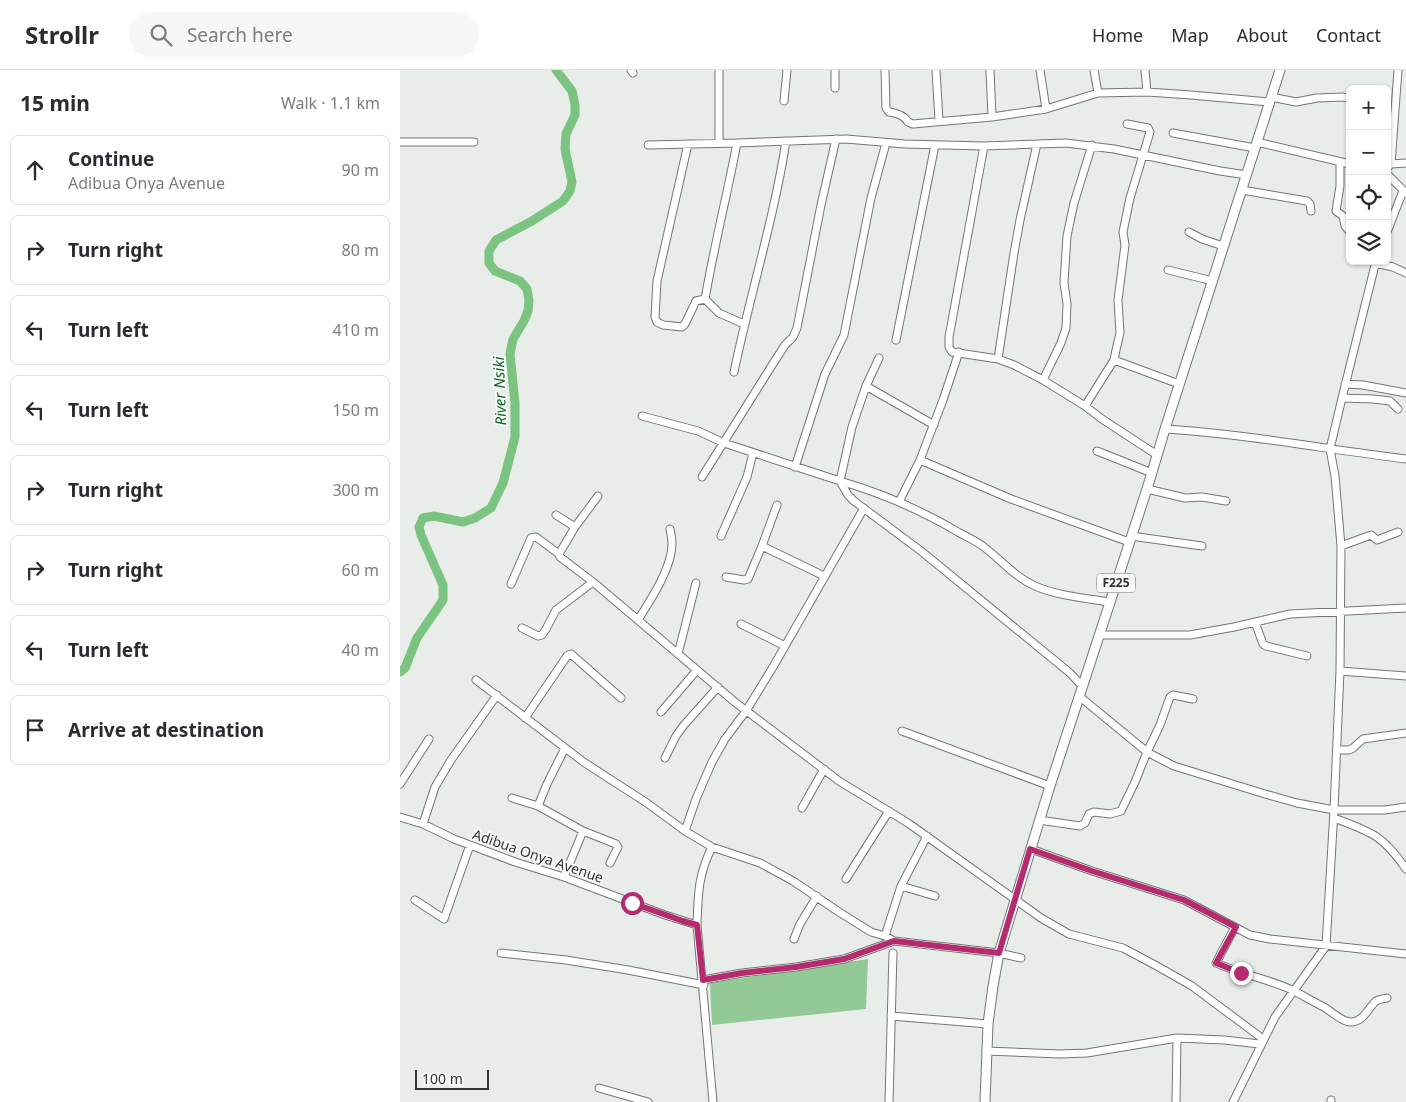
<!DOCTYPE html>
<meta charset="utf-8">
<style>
:root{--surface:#fff;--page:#f7f7f7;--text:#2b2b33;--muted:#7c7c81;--line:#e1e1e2}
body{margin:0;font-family:"Noto Sans",sans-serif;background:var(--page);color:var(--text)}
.controls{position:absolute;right:15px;top:15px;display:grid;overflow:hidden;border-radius:8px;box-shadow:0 1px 4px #0004}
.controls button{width:45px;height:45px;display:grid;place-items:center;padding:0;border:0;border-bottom:1px solid var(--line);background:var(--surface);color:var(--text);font:25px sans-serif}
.scale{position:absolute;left:15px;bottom:12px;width:74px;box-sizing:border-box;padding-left:5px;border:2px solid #323432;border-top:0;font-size:14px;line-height:18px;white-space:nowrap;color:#323432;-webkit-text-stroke:4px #f7faf7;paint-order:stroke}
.stop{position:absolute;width:15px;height:15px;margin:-11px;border:4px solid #b42c6d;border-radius:50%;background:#fff}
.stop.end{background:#b42c6d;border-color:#fff;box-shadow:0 1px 5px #0008}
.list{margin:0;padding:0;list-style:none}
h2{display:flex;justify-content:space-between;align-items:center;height:65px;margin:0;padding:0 20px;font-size:21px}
h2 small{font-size:16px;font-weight:400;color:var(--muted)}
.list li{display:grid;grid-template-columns:32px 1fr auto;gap:15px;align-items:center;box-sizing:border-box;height:70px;margin:0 10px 10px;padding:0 10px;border:1px solid var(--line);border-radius:8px}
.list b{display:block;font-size:19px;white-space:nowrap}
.list p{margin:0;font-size:16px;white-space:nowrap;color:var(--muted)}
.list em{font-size:16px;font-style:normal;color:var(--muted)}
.icon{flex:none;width:28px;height:28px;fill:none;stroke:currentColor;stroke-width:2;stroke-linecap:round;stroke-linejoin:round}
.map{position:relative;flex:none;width:1006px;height:1032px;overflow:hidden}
header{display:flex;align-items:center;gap:30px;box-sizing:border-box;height:70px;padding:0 25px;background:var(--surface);border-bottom:1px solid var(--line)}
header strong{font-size:24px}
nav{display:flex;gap:28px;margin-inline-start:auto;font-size:18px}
.search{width:350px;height:45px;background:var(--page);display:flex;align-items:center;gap:12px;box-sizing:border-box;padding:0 18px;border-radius:28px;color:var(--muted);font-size:19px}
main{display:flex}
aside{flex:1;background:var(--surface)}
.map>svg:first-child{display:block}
.green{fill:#93c997}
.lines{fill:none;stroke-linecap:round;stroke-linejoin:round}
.river{stroke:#7bc381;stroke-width:9}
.minor-casing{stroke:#737673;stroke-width:9}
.major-casing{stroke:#737673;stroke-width:11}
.minor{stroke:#fff;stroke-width:7}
.major{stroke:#fff;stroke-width:9}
.route{stroke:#b42c6d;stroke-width:6}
.labels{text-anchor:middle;stroke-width:4;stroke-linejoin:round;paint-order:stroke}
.shield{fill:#f7faf7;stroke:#6d6f6d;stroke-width:1}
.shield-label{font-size:12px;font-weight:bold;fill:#323432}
.street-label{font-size:14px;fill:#323432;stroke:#f7faf7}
.water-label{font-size:15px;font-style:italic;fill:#156224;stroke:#f7faf7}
</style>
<header>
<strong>Strollr</strong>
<div class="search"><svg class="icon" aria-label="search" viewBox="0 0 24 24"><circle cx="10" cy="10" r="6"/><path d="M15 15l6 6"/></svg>Search here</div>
<nav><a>Home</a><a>Map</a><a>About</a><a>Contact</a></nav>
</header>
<main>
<aside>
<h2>15 min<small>Walk · 1.1 km</small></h2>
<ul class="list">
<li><svg class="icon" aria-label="ahead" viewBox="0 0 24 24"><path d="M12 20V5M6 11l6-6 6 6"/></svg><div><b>Continue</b><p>Adibua Onya Avenue</p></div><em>90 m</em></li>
<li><svg class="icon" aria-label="right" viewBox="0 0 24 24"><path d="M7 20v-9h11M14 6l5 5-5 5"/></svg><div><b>Turn right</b></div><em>80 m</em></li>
<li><svg class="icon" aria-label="left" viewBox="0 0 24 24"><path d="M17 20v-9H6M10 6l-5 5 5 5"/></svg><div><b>Turn left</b></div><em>410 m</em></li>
<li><svg class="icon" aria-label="left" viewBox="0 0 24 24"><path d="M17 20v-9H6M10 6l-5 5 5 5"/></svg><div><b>Turn left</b></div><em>150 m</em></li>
<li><svg class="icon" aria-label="right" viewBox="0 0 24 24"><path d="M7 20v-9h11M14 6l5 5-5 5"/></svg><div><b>Turn right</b></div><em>300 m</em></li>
<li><svg class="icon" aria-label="right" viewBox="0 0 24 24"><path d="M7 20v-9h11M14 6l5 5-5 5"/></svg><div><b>Turn right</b></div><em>60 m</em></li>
<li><svg class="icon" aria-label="left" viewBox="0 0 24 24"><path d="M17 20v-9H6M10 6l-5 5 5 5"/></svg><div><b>Turn left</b></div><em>40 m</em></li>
<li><svg class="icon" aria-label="arrive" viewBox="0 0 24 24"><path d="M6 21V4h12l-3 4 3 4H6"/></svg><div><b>Arrive at destination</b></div></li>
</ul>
</aside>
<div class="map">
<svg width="1006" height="1032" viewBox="0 0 1006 1032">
<rect width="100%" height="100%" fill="#e9ede9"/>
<path class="green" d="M 468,889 L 466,939 L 312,955 L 310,913 Z"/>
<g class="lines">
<path class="river" d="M 0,602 L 5,598 L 17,568 L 43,530 L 43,515 L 21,465 L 19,457 L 23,448 L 34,446 L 63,452 L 75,448 L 91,438 L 103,413 L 115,367 L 115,333 L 110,284 L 113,269 L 124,251 L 128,241 L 129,230 L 127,219 L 120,211 L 95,201 L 89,193 L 89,181 L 96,170 L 132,151 L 163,131 L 170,121 L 172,112 L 165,79 L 166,64 L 175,45 L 175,35 L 172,21 L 156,0"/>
<defs>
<path id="minor" d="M 231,0 L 233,3
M 485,0 L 486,38 L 489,42 C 497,43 504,45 508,52 L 513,54 L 592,47 L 646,39 L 698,23 L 747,22 L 791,25 L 869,32
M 536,0 L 539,51
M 590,0 L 592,47
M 640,0 L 646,39
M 694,0 L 698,23
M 745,0 L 747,22
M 435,18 L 435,0
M 871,27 L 896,32 L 917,28 L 943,27 L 950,29
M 384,31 L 387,0
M 773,63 L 855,78
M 0,72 L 74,72
M 857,72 L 950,94
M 319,73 L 319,0
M 288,74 L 257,211 L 255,247 L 257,252 L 263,255 L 282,257 L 285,254 L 296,231 L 305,229 L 319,243 L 344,254
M 248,75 L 337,73
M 584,76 L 549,267 L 549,277 L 552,282 L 598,289 L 614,295 L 643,310 L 685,336 L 702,349 L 757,385
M 940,92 L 940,116 L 936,141 L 943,146 L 945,156 L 950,162
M 991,94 L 1006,93
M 987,98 L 991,94 L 998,0
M 987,104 L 1006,123
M 842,120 L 907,131 L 910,134 L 911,141
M 789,162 L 802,169 L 823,176
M 987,162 L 1003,121
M 975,193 L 993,197 L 1006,203
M 768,200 L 813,211
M 305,229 C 314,177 327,125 337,73 L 446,69 L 505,74 L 584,76 L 666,73 L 714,79 L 820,101 L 847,105
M 496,270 L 535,75
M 479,288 L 466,316 L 452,357 L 440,411 C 481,423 521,440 558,462 C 567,467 576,471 584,477 C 601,490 615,507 635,516 C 658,526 685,528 709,532
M 598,289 L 614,183 L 620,150 L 637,74
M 714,290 L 779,314
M 334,302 C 350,225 374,149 386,71
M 643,310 L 661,273 L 666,258 L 667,234 L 664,213 L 667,166 L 674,133 L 692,75
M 945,314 L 963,315 L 1006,323
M 466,316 L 534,355
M 942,328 L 973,329 L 990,331 L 998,339
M 685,336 L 714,290 L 716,280 L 720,263 L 718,230 L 725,175 L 723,162 L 730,128 L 750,62 L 748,58 L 727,54
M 242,346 L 298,361 L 324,373 L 440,411 L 448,425 L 454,431 L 521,481 L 670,603 L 682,616
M 765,359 C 846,364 925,379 1006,389
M 697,381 L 752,403
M 520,390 L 611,429 L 729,472
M 395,397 L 425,304 L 444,265 L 471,128 L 486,73
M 302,407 L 369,300 L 385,275 L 393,267 L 397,258 L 421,135 L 436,69
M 747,419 L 785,428 L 802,427 L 826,431
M 499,432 L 520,390 L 543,330 L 559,282
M 156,445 L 175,457 L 198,426
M 175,457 L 159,484 L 160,487 L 193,512 L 336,633 L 439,711 L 508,753 L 641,848 L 669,864 L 723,878 L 755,895 L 792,916 L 863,969
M 321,466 L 347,407 L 353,383
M 731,466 L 802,476
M 362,476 L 377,435
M 941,476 L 971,465 L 977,470 L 998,462
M 326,507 L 344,510 L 348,509 L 362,476 L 424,506
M 111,514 L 131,468 L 136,467 L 159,484
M 238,550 C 250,531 272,498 272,474 C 272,469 271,464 270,459
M 855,552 L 863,574 L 866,576 L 907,586
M 341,554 L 385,576
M 122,558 L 138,566 L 142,565 L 146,559 L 156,540 L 193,512
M 699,565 L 790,565 L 834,557 L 890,544 L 1006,538
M 278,584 L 296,513
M 940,601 L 1006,606
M 76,610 L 185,693 L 247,733 L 285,761 L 312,777 L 360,793 L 393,811 L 439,842 L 471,862 L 485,866 L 494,871 L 599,883 L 621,888
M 679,626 L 747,682 L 774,696 L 865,724 L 897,733 L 934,740 L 985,740 L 1006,737
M 261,642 L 297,600
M 125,648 L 167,586 L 171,584 L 221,628
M 502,661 L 650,716
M 937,680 L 949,680 L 953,678 L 963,669 L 1006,663
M 265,688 L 276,666 L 284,655 L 318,617
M 0,714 L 29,669
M 112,728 L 138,736 L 147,714 L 165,678
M 138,736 L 183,761 L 216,774 L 218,777 L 210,793
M 402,738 L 424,699
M 0,747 L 23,754 L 54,769 L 115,792 L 164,807 L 265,845 L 297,855
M 934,748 C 971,762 983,765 1006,799
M 639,750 L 680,756 L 685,753 L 689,744 L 694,742 L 710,744 L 721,741 L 735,712 L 747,682 L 760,655 L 770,627 L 773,625 L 793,629
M 23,754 L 35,717 L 51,690 L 97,625
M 285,761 L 296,729 L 312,692 L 325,669 L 346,641 L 373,597 L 464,438
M 312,777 C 298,805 298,825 297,855 L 313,1032
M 631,779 L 692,801 L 784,830 L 850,865 L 870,869 L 1006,884
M 164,807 L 183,761
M 446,809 L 489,741
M 501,816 L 535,826
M 15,830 L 44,849 L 70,775
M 835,857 L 816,893 C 841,904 868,909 892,920 C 902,925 910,930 920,935 C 930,939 939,951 950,952 C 964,952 967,939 976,931 C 979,929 984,929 987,928
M 485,866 L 501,816 L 527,766
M 394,869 L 400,854 L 417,826
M 101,883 L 166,890 L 228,900 L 304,915
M 303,910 L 342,903 L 396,897 L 444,889 L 494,871
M 491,946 L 588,954
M 586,981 L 660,984 L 687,983 L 777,968 L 824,970 L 860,974
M 199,1018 L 248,1032
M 489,1032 L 493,883
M 776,1032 L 777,968
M 833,1032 L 875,947 L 926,876 L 934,740 L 940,601 L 941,476 L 935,406 L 930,379 L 942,328 L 976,191
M 931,1032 L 931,1030"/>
<path id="major" d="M 585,1032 L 588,954 L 593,916 L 599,883 L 650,716 L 747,419 L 765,359 L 880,0"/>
</defs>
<use href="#minor" class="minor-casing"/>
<use href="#major" class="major-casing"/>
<use href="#minor" class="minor"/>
<use href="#major" class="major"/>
</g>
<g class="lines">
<path class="route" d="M 232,833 L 283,851 L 297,855 L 303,910 L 342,903 L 396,897 L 444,889 L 494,871 L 599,883 L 630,779 L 692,801 L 784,830 L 836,857 L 816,893 L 841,903"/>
</g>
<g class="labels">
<rect class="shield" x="697" y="503.5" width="38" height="19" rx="4"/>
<g class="shield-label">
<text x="716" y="517">F225</text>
</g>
<g class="street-label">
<text transform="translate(138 786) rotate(19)" y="5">Adibua Onya Avenue</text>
</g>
<g class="water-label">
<text transform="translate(100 321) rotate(-92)" y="5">River Nsiki</text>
</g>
</g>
</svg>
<div class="controls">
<button>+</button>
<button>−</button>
<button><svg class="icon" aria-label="locate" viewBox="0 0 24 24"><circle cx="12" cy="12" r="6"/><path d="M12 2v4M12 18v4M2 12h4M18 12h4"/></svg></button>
<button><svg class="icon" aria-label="layers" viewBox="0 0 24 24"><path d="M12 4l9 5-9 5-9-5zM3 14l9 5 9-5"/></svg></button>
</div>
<div class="scale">100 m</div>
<div class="stop" style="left:232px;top:833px"></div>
<div class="stop end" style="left:841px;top:903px"></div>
</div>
</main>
